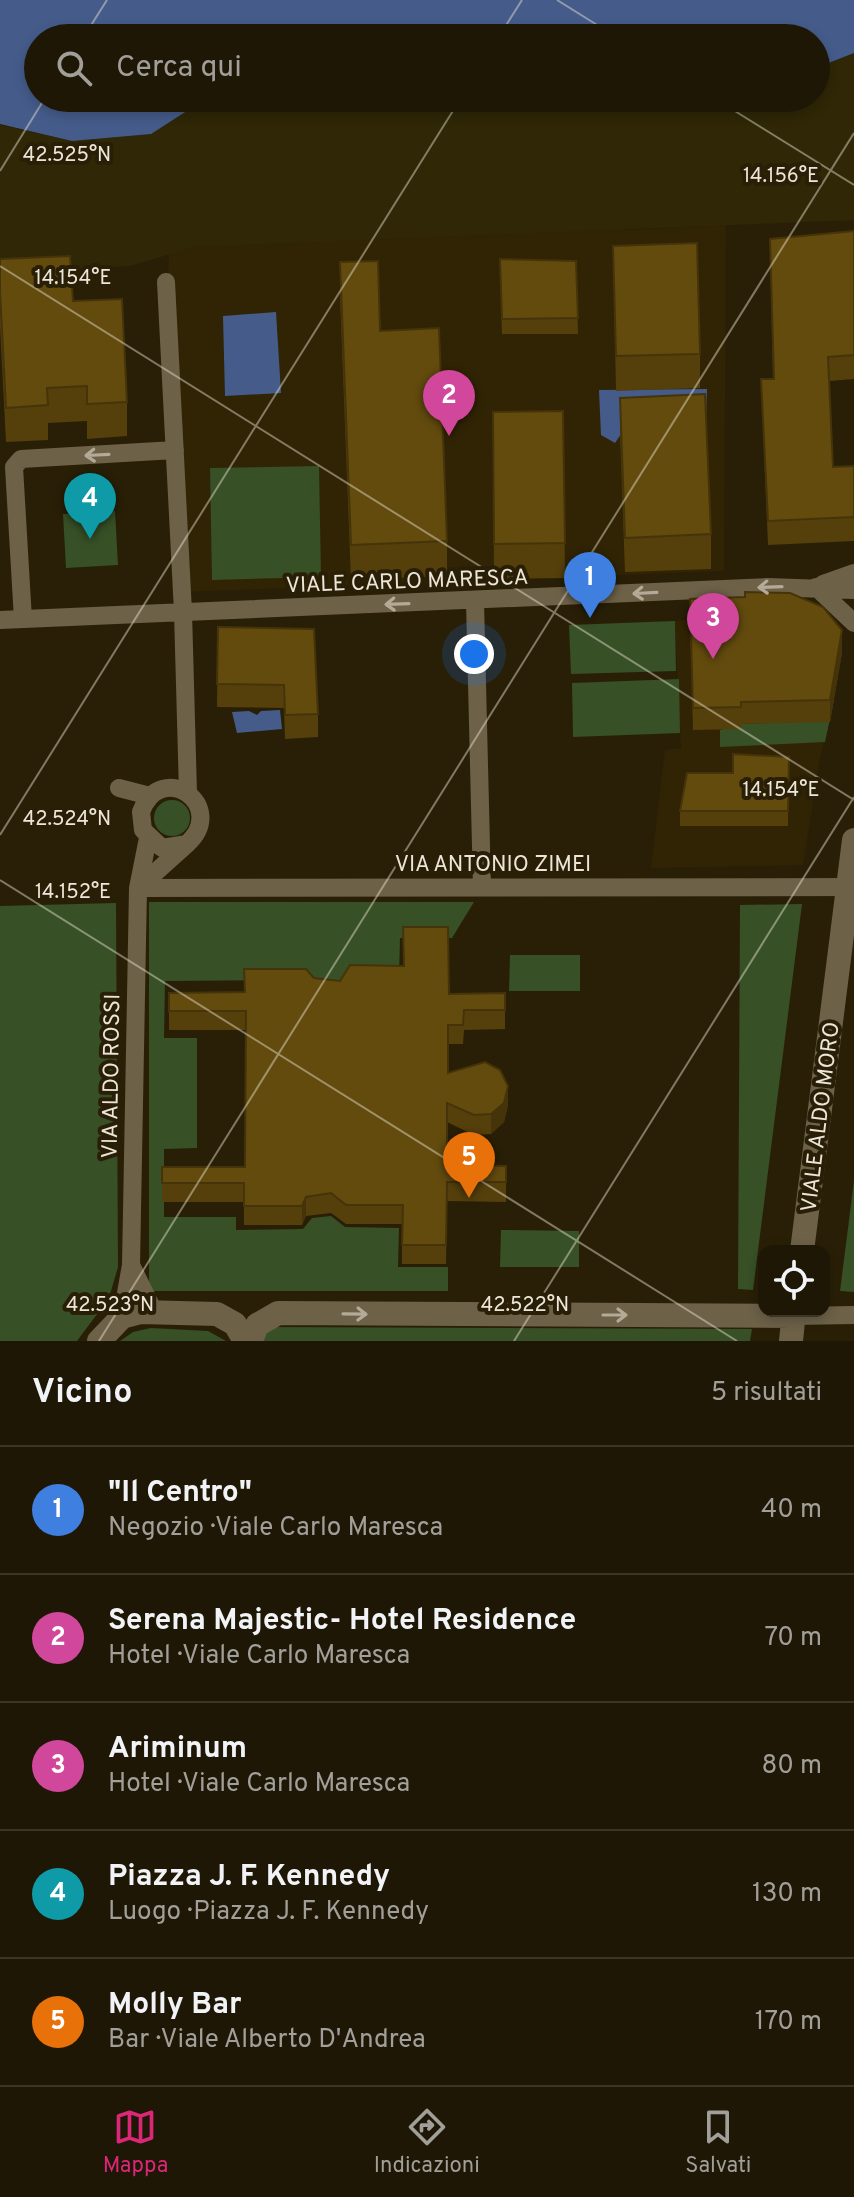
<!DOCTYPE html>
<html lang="it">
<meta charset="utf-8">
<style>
:root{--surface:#1f1705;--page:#27200f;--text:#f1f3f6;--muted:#a19f9a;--line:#3c3627;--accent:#db2777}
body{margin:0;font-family:Overpass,sans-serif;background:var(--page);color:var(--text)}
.controls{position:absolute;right:24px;bottom:24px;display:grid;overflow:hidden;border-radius:16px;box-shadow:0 4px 12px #0003}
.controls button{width:72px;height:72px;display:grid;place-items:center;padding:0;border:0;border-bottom:2px solid var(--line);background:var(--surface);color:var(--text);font:40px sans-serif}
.you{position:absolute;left:474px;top:654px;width:28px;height:28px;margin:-20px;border:6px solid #fff;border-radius:50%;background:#1a73e8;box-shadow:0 0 0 12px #1a73e833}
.badge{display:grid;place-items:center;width:52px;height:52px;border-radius:50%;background:var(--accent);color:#fff;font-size:26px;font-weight:700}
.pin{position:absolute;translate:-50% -66px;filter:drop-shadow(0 2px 4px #0008)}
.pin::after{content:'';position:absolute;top:42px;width:28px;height:24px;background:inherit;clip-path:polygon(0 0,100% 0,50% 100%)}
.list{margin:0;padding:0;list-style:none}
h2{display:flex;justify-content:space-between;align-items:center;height:104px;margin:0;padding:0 32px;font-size:34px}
h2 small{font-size:26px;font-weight:400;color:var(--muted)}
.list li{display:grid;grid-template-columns:52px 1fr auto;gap:24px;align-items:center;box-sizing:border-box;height:128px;padding:0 32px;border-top:2px solid var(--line)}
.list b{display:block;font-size:30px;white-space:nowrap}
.list p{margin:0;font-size:26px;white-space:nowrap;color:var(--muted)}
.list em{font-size:26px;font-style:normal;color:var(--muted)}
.icon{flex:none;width:44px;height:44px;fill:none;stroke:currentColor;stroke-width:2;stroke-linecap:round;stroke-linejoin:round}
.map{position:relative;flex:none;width:854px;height:1341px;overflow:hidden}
.search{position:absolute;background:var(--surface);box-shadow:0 4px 12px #0003;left:24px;right:24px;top:24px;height:88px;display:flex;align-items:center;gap:20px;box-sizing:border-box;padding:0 28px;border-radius:44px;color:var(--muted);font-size:30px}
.sheet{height:744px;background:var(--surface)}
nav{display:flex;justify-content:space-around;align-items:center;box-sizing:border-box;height:112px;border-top:2px solid var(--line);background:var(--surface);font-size:22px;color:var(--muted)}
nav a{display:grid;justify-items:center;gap:4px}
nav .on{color:var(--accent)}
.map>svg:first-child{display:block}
.built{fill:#312404}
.green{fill:#375026}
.sand{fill:#2f2706}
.water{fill:#455c8b}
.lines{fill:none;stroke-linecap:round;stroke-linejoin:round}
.minor{stroke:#6d6148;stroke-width:18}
.tertiary{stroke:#6d6148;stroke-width:24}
.wall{fill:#55400c}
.shaded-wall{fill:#45340a}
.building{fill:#634b0e;stroke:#45340a;stroke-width:2}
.oneway{stroke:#b3aa97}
.ticks{fill:none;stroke:#ede6d8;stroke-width:2;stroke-opacity:0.45}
.labels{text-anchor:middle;stroke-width:8;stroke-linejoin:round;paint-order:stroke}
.street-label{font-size:22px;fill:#ede6d8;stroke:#291f07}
.ticks-label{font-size:20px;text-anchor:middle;fill:#ede6d8;stroke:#291f07;stroke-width:8;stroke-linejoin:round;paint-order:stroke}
</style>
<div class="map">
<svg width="854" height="1341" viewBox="0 0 854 1341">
<rect width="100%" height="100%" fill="#291f07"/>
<path class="built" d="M 205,98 L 624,98 L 624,230 L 726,225 L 724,571 L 182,592 L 167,300 L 175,119 Z
M 745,614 L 823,629 L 842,653 L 819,764 L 803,865 L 651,868 L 665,750 L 681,748 L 675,621 Z"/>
<path class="green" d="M 319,466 L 321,577 L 212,580 L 210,468 Z
M 115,511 L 118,565 L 66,568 L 63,514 Z
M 675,621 L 676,671 L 571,674 L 569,625 Z
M 679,679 L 680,733 L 573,737 L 572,683 Z
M 814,695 L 834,700 L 825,742 L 720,747 L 720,730 L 741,724 L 796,722 Z
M154 818a18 18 0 1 1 36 0a18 18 0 1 1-36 0Z
M 149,902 L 474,902 L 452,938 L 400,938 L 399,978 L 343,986 L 308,980 L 165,981 L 164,1038 L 197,1038 L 197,1148 L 164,1149 L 164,1217 L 236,1217 L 236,1230 L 303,1229 L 312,1218 L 331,1216 L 345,1227 L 399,1228 L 398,1267 L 448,1267 L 448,1291 L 149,1291 Z
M 116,903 L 118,1267 L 109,1298 L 77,1341 L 0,1341 L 0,906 Z
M 802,904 L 753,1290 L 738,1289 L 740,905 Z
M 510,955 L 580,955 L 580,991 L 509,991 Z
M 854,1181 L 854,1292 L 840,1291 Z
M 501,1230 L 579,1231 L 579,1267 L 500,1267 Z
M 269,1327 L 752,1329 L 750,1341 L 260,1341 Z
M 151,1328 L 208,1331 L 226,1341 L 120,1341 L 133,1332 Z"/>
<path class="sand" d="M 854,53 L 854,220 L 195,247 L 130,266 L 0,273 L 0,125 L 72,141 L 150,134 L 207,98 L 816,98 L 816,68 Z"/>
<path class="water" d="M 0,0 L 854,0 L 854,53 L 816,68 L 816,38 L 38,38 L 38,98 L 207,98 L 151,134 L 72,141 L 0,124 Z
M 276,312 L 281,393 L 225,396 L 223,316 Z
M 707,389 L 706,419 L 627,425 L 615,443 L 601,435 L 599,390 Z
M 280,710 L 282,729 L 237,733 L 232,712 L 249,711 L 257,715 L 261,711 Z"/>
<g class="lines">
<path class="minor" d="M 166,282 L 183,612 L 188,793
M 823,584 L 854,573
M 816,587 L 854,623
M 475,601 L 482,887
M 23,619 L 14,467 L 21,459 L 175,450
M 0,620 L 768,587 L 854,590
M 119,788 L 150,796
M 138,888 L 854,887
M 138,888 L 187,844 C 229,806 161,758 141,812 L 143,830 L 162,848 L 187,844
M 131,1265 L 154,1312
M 794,1316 L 854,1315
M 115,1322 L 124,1304 L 131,1265 L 138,888 L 148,838"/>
<path class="tertiary" d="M 802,1251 L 854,840
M 99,1341 L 122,1317 L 141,1312 L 217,1314 L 235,1324 L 245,1341
M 251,1341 L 257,1325 L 278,1313 L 794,1316
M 791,1341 L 794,1311"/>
</g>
<path class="wall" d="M 854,231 L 854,379 L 829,381 L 833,467 L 854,466 L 854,541 L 768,545 L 761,379 L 773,379 L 770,239 Z
M 613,246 L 700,354 L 700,388 L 616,391 Z
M 0,259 L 73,301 L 127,402 L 127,436 L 87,439 L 87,421 L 48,423 L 48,440 L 6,442 L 0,326 Z
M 576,261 L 578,334 L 502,334 L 500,274 Z
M 340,262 L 380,331 L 447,541 L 447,576 L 351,580 L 340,297 Z
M 620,398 L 711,534 L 711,569 L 625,572 L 620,433 Z
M 563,411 L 565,578 L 494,579 L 493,412 Z
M 690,621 L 842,653 L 830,722 L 741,724 L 741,729 L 693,730 Z
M 218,627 L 318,714 L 318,737 L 285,739 L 284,708 L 217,707 Z
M 789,757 L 788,826 L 680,826 L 680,811 L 733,773 Z
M 314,978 L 449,994 L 505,993 L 505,1029 L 464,1030 L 463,1044 L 448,1044 L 448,1073 L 508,1105 L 504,1122 L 491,1134 L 474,1135 L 447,1122 L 447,1151 L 464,1165 L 506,1166 L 506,1202 L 447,1201 L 446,1264 L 402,1264 L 402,1224 L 346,1224 L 331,1213 L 306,1216 L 302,1225 L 244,1225 L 244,1202 L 162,1202 L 162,1167 L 245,1167 L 246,1030 L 169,1030 L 169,993 L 244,992 Z"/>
<path class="shaded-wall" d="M 842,630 L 842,653 L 830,722 L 830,700 Z
M 508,1086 L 508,1105 L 504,1122 L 491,1134 L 491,1114 Z
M 306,1197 L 306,1216 L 302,1225 L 302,1206 Z"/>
<path class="building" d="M 854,231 L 854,355 L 828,357 L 833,467 L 854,466 L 854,517 L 768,521 L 761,379 L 774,379 L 770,239 Z
M 697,243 L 700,354 L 616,356 L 613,246 Z
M 70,256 L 73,301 L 122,299 L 127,402 L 87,404 L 87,386 L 47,388 L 48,405 L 6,408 L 0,292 L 0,259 Z
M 500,259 L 576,261 L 578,318 L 502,319 Z
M 378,261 L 380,331 L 439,328 L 447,541 L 351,545 L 340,262 Z
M 705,394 L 711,534 L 625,538 L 620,398 Z
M 563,411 L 565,543 L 494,544 L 493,412 Z
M 745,592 L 790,593 L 823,607 L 842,630 L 830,700 L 741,702 L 741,707 L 693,708 L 690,599 L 745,597 Z
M 218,627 L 314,629 L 318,714 L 285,715 L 284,685 L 217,684 Z
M 733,754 L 789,757 L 788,811 L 680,811 L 687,773 L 733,773 Z
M 403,927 L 448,927 L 449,994 L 505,993 L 505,1010 L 464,1010 L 463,1025 L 448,1025 L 448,1073 L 485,1062 L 500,1070 L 508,1086 L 504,1103 L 491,1114 L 474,1115 L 447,1103 L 447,1151 L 464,1151 L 464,1165 L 506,1166 L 506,1182 L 447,1182 L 446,1245 L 402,1245 L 403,1205 L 346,1205 L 331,1193 L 306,1197 L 302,1206 L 244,1206 L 244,1183 L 162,1183 L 162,1167 L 245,1167 L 246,1011 L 169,1011 L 169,993 L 245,992 L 244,969 L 306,969 L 314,978 L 340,981 L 350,965 L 404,966 Z"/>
<defs><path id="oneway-shaft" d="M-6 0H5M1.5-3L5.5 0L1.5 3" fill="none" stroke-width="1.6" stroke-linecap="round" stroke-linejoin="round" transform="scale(2)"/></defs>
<g class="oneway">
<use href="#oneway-shaft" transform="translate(97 455) rotate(177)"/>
<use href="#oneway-shaft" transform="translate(770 587) rotate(178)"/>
<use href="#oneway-shaft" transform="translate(645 593) rotate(177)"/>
<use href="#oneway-shaft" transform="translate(397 604) rotate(178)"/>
<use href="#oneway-shaft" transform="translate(355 1314) rotate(1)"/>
<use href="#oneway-shaft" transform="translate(615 1315)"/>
</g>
<path class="ticks" d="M 557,0 L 618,38M 83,38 L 107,0M 498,38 L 522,0M 714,98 L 854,185M 0,171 L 45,98M 0,266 L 854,800M 0,835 L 461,98M 0,880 L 737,1341M 99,1341 L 854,133M 514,1341 L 854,797"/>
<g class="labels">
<g class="street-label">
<text transform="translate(407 580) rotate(-2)" y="8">VIALE CARLO MARESCA</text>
<text x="493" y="871">VIA ANTONIO ZIMEI</text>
<text transform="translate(110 1076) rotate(-89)" y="8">VIA ALDO ROSSI</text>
<text transform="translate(819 1117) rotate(-83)" y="8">VIALE ALDO MORO</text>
</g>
</g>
<g class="ticks-label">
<text x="67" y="161">42.525°N</text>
<text x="781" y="182">14.156°E</text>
<text x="73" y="284">14.154°E</text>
<text x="781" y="796">14.154°E</text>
<text x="67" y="825">42.524°N</text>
<text x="73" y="898">14.152°E</text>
<text x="110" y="1311">42.523°N</text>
<text x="525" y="1311">42.522°N</text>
</g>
</svg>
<div class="controls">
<button><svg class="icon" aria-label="locate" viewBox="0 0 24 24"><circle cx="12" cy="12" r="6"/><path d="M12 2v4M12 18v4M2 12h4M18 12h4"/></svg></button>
</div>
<div class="you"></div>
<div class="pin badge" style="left:590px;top:618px;background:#3f7fe0">1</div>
<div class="pin badge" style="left:449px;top:436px;background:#d1479c">2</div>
<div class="pin badge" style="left:713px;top:659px;background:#d1479c">3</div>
<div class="pin badge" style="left:90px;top:539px;background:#0f9aa8">4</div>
<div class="pin badge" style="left:469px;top:1198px;background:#e8710a">5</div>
<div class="search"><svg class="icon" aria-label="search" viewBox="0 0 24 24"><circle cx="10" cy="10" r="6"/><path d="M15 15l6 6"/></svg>Cerca qui</div>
</div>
<section class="sheet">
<h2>Vicino<small>5 risultati</small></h2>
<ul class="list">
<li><span class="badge" style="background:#3f7fe0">1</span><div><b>&quot;Il Centro&quot;</b><p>Negozio · Viale Carlo Maresca</p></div><em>40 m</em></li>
<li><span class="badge" style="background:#d1479c">2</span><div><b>Serena Majestic- Hotel Residence</b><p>Hotel · Viale Carlo Maresca</p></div><em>70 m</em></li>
<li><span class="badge" style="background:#d1479c">3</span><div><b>Ariminum</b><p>Hotel · Viale Carlo Maresca</p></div><em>80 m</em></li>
<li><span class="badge" style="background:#0f9aa8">4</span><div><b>Piazza J. F. Kennedy</b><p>Luogo · Piazza J. F. Kennedy</p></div><em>130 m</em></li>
<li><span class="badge" style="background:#e8710a">5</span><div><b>Molly Bar</b><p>Bar · Viale Alberto D'Andrea</p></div><em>170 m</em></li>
</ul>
</section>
<nav>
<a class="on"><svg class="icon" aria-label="map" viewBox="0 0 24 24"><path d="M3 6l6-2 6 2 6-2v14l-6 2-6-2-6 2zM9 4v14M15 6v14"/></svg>Mappa</a>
<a><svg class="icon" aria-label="directions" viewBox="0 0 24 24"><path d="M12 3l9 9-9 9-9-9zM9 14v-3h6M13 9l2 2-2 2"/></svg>Indicazioni</a>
<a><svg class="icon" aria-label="saved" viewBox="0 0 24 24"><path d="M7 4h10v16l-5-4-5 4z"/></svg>Salvati</a>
</nav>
